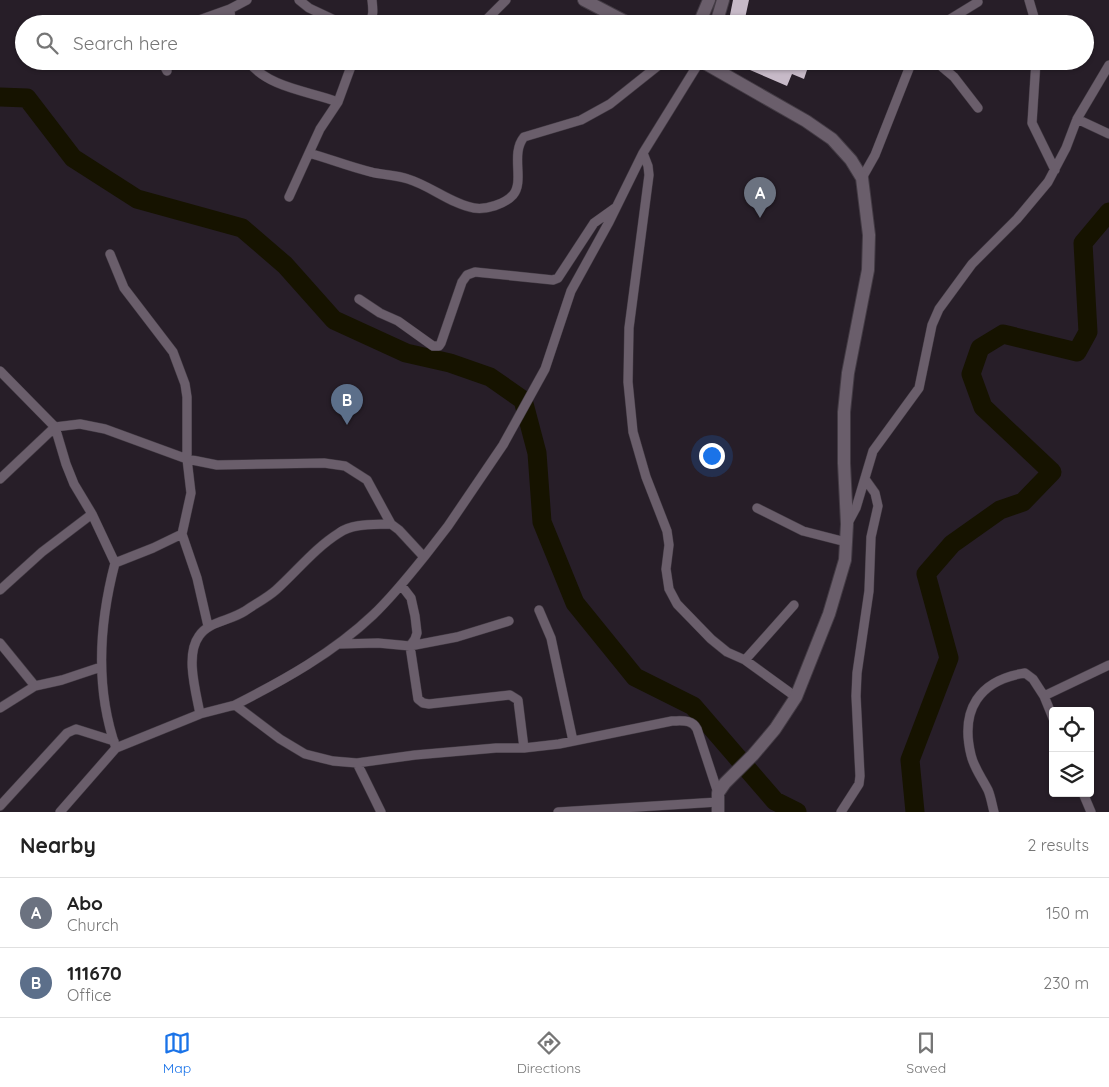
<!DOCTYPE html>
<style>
:root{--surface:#fff;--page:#f6f6f6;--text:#222;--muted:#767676;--line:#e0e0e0;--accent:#1a73e8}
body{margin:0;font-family:Quicksand,sans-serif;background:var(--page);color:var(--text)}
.controls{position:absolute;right:15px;bottom:15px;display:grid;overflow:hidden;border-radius:5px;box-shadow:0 1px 4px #0004}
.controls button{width:45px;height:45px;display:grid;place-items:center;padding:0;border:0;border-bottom:1px solid var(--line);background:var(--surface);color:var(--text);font:25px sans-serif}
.you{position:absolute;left:711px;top:455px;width:18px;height:18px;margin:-12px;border:4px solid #fff;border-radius:50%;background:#1a73e8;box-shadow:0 0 0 8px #1a73e833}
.badge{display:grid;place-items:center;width:32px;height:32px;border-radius:50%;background:var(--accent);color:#fff;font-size:16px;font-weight:700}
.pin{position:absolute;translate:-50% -41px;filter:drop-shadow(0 1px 2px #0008)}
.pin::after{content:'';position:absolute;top:26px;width:18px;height:15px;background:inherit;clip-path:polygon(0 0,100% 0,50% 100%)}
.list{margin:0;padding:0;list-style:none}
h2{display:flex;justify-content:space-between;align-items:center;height:65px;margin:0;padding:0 20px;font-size:21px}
h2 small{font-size:16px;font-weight:400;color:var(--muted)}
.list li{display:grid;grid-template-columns:32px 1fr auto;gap:15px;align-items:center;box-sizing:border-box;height:70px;padding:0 20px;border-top:1px solid var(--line)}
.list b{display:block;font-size:19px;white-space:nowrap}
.list p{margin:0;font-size:16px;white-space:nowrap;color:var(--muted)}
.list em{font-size:16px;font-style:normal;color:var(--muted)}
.icon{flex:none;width:28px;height:28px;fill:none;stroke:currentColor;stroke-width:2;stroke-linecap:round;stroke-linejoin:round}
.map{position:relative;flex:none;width:1109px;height:812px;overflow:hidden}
.search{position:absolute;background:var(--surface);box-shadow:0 1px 4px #0004;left:15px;right:15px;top:15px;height:55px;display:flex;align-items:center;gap:12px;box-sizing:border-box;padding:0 18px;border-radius:28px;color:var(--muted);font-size:19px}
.sheet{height:205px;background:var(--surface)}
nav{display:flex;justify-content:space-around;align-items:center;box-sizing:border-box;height:70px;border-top:1px solid var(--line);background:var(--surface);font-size:14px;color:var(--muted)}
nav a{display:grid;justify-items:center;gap:2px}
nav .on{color:var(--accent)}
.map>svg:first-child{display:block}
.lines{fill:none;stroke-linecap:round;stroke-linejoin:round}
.river{stroke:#161300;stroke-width:19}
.building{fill:#c7bac8}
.street-casing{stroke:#433b44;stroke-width:10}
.secondary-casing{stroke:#433b44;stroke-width:14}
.street{stroke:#6a5e6b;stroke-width:9}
.secondary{stroke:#6a5e6b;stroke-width:12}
</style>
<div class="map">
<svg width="1109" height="812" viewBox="0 0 1109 812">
<rect width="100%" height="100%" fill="#271e28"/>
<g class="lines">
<path class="river" d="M 0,97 L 27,98 L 73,158 L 137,199 L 242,228 L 285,265 L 334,320 L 406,353 L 450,363 L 490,377 L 523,400 L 537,453 L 542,522 L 575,603 L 635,677 L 693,706 L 775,801 L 797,812
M 915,812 L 910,760 L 949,658 L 926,574 L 952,544 L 1000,510 L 1023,502 L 1052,472 L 983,407 L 971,374 L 980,348 L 1003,334 L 1077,352 L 1088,332 L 1083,243 L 1109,212"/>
</g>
<path class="building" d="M 733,0 L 749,0 L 744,23 L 729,20 Z
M 729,61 L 773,61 L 786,66 L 788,61 L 810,61 L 804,79 L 792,74 L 787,86 Z"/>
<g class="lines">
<defs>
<path id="street" d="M 299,0 L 309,8 L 343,24
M 1029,0 L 1036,24
M 188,24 L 230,9
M 231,24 L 230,9 L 247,0
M 369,24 C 374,16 373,9 372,0
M 482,24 L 506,0
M 942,24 L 978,2
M 162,61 L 167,71
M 248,61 C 268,88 309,91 338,102
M 700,61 L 643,153 L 648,166 L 649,175 L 629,328 L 628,382 L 633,432 L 646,477 L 667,531 L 669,545 L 666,569 L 669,589 L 677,604 L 711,639 L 727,652 L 745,660 L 796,697
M 935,61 L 954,77 L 978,108
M 1036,61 L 1032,123 L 1055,170
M 1077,119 L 1109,134
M 309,153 L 320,129 L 338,102 L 353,61
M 862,178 L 875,155 L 912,61
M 289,197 L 309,153 C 330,159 350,167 371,172 C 383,175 396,175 408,179 C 431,186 451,204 474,208 C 486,210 505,204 513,195 C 525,181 510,154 524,137 L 581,120 L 610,104 L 664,61
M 110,254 L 124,288 L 173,352 L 185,384 L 187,397 L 187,459 L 191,493 L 182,534 L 197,578 L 208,626
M 359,299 L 380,313 L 398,321 L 433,346 L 439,346 L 441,343 L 462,282 L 467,275 L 475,272 L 553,280 L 558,278 L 594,223 L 615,208
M 0,371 L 55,427 L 0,479
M 757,508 L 803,531 L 846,542
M 848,523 L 856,508 L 873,451 L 919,388 L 932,325 L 939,309 L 972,264 L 1017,219 L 1048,182 L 1066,148 L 1077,119 L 1109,65
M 424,557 L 448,526 L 503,445 L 545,369 L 571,291 L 609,222 L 643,153
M 115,563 L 92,514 L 74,484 L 66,464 L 55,427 L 80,424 L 105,429 L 187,459 L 217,465 L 324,463 L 345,466 L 367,480 L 391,524 L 399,530 L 424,557 C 408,577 392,597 373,615 C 333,653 284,680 235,705
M 401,585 L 411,598 L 415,616 L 417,633 L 415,639 L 410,646 L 418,699 L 423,703 L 429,704 L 510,695 L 518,700 L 524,748
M 0,590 L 42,552 L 92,514
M 539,610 L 551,638 L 573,741
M 0,643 L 35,686
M 339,644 L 378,643 L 410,646 L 457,637 L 509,621
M 745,660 L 794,605
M 0,708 L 35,686 L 62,680 L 101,667
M 200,714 C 196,692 185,655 199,636 C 209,621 230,621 245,611 C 255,604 267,598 276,590 C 297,571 315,548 339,533 C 353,523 374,525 391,524
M 1053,718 L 1044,696 L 1109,665
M 116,748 C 95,688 99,624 115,563 L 153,548 L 182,534
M 357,763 L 381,812
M 1083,793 L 1091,812
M 0,806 L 67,733 L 76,729 L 114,741
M 60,812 L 116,748 L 200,714 L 235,705 L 280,739 L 305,754 L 333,761 L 357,763 L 415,755 L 496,748 L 524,748 L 559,744 L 672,721 C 682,721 692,719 697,729 L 718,793
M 558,812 L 718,802
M 841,812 L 859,784 L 860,776 L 856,696 L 857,673 L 869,591 L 871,537 L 878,506 L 875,493 L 865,479
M 994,812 C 992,805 991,797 988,790 C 982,778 974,768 971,755 C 960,710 979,680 1025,673 L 1033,679 L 1044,696"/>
<path id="secondary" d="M 584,0 L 630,24
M 699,24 L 709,0
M 716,24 L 723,0
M 701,61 L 806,121 L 832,139 L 851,160 L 862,178 L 869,235 L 868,270 L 848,373 L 844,412 L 844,463 L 847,524 L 845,560 L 829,614 L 796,697 L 775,729 L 753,755 L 725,783 L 718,793 L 718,812"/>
</defs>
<use href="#street" class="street-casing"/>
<use href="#secondary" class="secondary-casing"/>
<use href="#street" class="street"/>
<use href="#secondary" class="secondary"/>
</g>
</svg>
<div class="controls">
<button><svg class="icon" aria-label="locate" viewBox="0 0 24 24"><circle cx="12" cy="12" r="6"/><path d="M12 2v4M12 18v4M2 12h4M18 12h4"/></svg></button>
<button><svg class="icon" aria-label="layers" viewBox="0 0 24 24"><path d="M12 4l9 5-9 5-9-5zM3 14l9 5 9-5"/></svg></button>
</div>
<div class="you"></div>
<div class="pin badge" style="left:760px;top:218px;background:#6b7280">A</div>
<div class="pin badge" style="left:347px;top:425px;background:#5c6f8a">B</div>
<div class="search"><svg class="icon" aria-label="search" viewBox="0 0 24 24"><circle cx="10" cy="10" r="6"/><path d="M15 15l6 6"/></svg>Search here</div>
</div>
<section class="sheet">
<h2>Nearby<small>2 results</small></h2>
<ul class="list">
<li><span class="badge" style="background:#6b7280">A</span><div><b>Abo</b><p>Church</p></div><em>150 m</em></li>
<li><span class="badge" style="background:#5c6f8a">B</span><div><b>111670</b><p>Office</p></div><em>230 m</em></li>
</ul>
</section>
<nav>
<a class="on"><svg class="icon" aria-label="map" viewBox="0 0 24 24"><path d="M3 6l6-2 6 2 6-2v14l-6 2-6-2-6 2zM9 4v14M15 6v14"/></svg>Map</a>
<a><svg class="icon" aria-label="directions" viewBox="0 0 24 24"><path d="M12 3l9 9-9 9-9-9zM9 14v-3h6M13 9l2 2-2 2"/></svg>Directions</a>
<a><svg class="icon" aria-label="saved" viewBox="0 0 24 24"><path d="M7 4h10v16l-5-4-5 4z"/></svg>Saved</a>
</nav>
